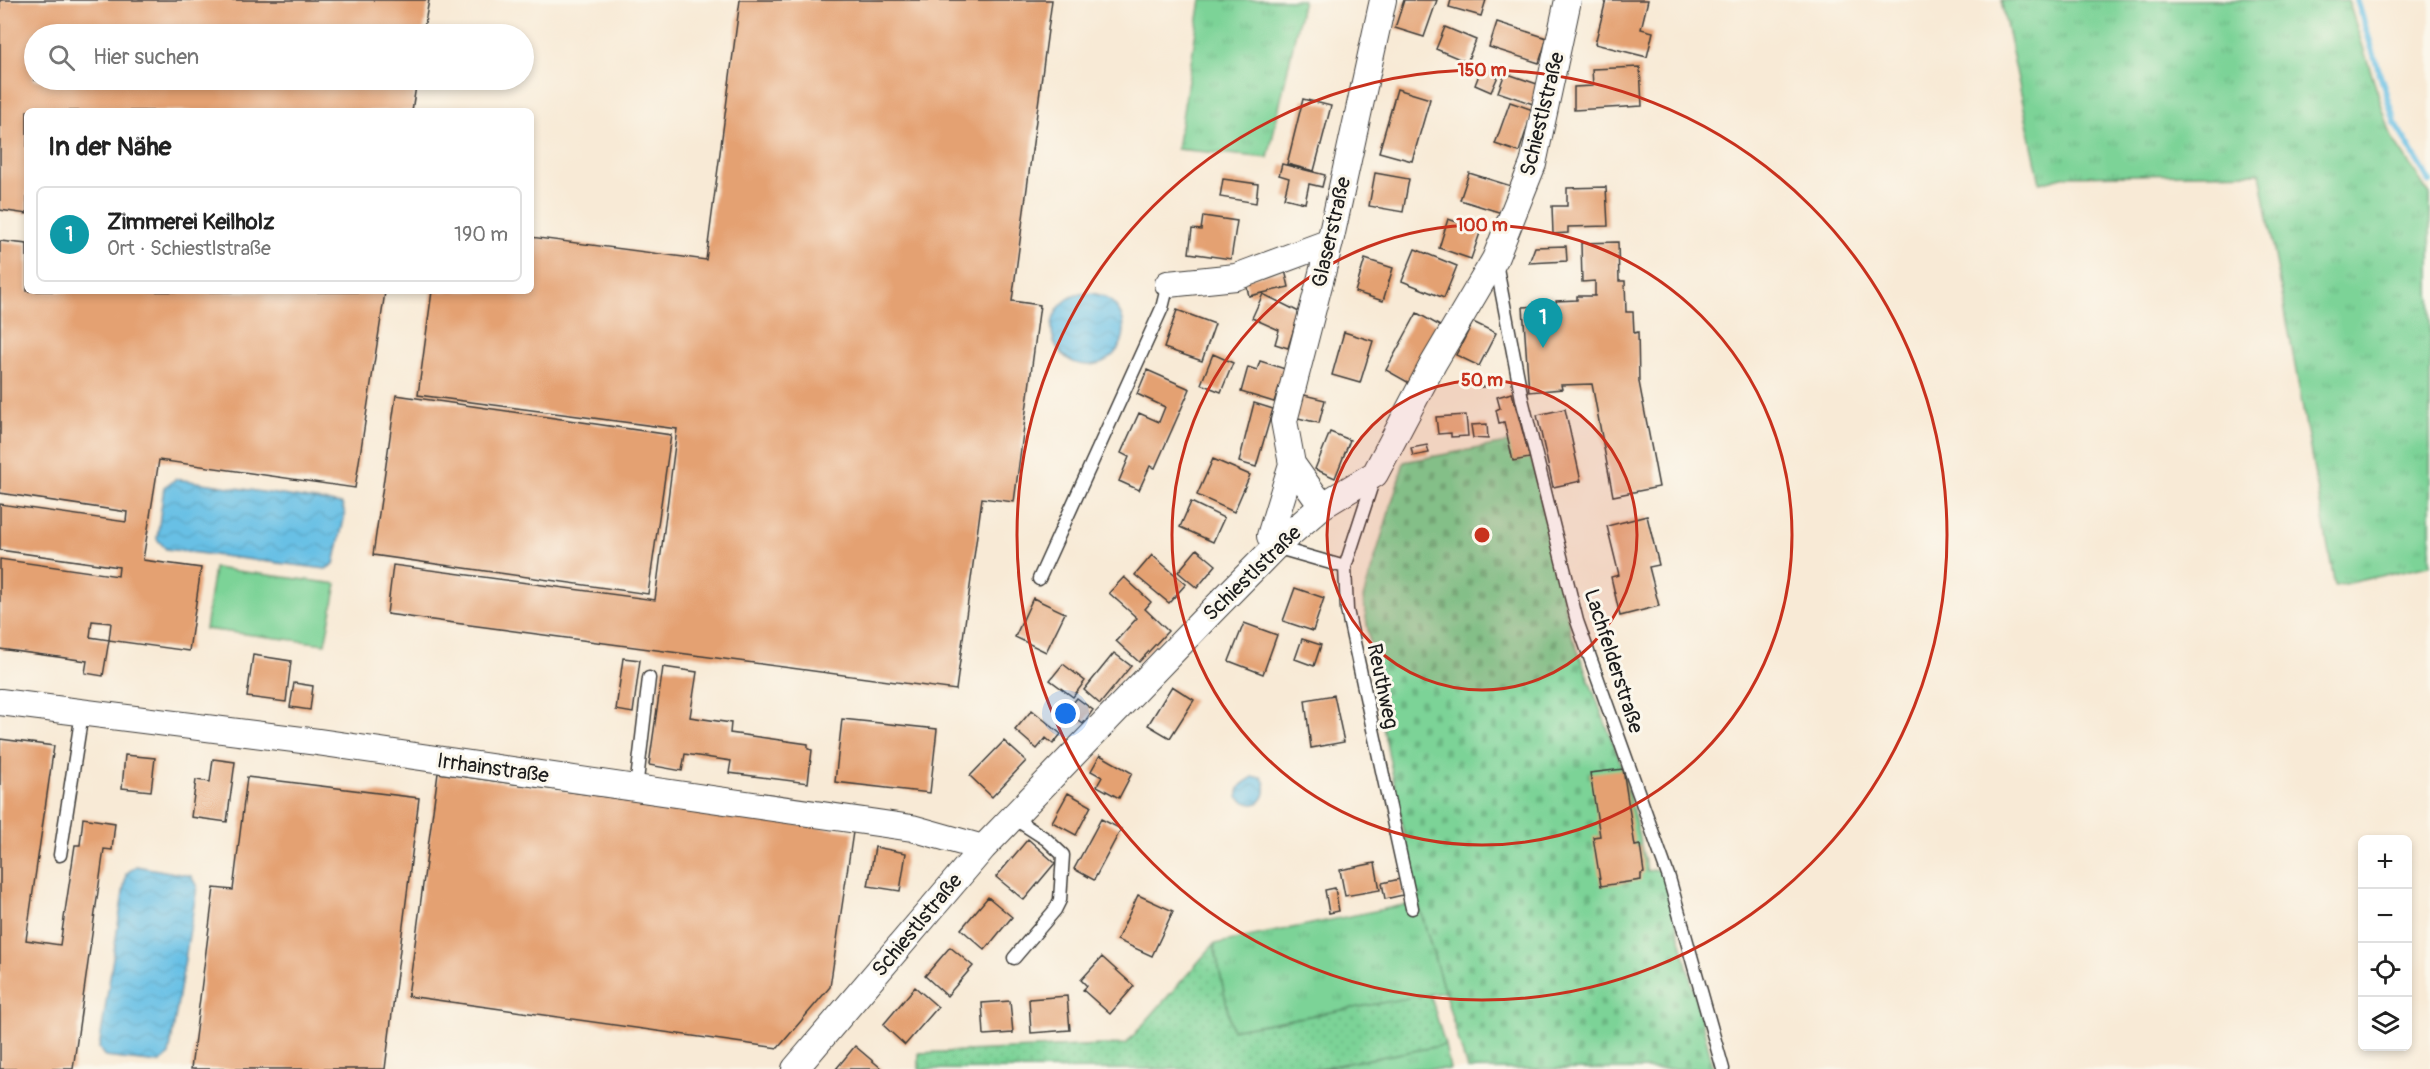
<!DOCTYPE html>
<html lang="de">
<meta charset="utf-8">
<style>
:root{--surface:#fff;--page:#f6f6f6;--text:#222;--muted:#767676;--line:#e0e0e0;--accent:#db2777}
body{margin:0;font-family:Pangolin,sans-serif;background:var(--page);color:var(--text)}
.controls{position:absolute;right:18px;bottom:18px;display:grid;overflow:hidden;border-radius:9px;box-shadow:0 3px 9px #0003}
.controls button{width:54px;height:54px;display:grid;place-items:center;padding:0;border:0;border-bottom:2px solid var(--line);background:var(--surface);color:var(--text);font:30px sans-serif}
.you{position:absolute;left:1066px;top:714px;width:21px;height:21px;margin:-15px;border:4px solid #fff;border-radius:50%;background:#1a73e8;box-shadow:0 0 0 9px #1a73e833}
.badge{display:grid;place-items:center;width:39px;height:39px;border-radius:50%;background:var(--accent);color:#fff;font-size:20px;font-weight:700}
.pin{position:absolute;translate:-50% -50px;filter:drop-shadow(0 2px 3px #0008)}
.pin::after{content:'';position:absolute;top:32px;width:21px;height:18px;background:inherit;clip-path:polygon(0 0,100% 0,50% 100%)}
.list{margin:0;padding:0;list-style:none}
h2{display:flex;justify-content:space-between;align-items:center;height:78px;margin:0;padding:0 24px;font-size:26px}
h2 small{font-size:20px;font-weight:400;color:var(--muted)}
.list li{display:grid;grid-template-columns:39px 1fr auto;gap:18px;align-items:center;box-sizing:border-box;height:96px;margin:0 12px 12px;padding:0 12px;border:2px solid var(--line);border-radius:9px}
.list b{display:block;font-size:22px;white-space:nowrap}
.list p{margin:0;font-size:20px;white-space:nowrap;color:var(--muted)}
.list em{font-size:20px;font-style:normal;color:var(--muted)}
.icon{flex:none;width:33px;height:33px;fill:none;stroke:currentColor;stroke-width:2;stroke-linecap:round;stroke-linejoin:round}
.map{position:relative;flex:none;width:2430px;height:1069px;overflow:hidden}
.search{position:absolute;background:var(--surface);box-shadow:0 3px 9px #0003;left:24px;top:24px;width:510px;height:66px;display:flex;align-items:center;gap:15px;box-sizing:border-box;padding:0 21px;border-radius:33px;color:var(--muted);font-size:22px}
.panel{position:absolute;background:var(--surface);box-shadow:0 3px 9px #0003;left:24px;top:108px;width:510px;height:186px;border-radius:9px}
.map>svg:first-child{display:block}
.grass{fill:url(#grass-tufts);stroke:#4c785a;stroke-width:1.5}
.cemetery{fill:url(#cemetery-stones);stroke:#4c785a;stroke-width:1.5}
.garden{fill:url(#garden-dots);stroke:#4c785a;stroke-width:1.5}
.pitch{fill:#7bd397;stroke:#4c785a;stroke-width:1.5}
.water{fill:url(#water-waves);stroke:#426e80;stroke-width:1.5}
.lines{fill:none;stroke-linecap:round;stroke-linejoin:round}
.stream{stroke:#68c0e5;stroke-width:6}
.building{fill:#e4a172;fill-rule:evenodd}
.lane-casing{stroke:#3d3b38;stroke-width:15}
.street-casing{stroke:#3d3b38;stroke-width:28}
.lane{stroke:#fff;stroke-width:12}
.street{stroke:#fff;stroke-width:26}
.ring{fill:none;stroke:#c8321e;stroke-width:3}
.labels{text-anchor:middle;stroke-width:6;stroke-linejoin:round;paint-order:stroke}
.street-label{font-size:21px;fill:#1c1c1c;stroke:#fbf7ec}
.centre{fill:#c8321e;stroke:#fbf7ec;stroke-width:3}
.ring-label{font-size:18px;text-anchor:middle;font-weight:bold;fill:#c8321e;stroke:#fbf7ec;stroke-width:6;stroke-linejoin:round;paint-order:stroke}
</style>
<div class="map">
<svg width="2430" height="1069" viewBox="0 0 2430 1069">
<defs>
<pattern id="grass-tufts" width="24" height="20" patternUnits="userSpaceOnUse" patternTransform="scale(1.5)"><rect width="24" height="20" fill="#7bd397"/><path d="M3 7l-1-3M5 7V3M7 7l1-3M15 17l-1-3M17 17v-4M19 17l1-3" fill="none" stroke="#6ab582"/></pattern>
<pattern id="cemetery-stones" width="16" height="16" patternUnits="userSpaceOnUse" patternTransform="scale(1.5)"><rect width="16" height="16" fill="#7bd397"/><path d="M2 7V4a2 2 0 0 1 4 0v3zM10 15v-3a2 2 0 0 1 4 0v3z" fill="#6ab582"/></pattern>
<pattern id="garden-dots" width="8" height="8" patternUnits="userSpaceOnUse" patternTransform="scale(1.5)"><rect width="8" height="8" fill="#7bd397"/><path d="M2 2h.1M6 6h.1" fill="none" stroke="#6ab582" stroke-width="1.8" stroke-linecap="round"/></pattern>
<pattern id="water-waves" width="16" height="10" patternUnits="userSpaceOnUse" patternTransform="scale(1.5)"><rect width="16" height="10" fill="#68c0e5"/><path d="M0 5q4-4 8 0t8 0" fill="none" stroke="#5aa4c4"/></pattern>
</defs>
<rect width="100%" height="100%" fill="#fbf7ec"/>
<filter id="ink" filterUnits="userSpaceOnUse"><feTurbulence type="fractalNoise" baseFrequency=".0167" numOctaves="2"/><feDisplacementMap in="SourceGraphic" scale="12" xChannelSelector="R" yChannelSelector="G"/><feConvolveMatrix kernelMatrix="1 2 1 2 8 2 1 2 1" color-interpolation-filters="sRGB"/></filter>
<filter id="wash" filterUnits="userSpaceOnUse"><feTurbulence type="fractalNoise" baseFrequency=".008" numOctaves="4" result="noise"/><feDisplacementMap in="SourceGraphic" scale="24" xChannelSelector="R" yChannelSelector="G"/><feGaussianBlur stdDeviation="1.35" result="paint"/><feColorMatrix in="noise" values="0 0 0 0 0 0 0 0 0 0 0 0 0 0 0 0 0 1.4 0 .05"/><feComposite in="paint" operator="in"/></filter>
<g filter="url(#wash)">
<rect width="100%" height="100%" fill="#f8ead6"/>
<path class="grass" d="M 1201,0 L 1303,0 L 1268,158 L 1177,149 Z
M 2001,0 L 2348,0 L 2392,138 L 2430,195 L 2430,565 L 2335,586 L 2260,173 L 2066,176 L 2040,183 Z
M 1418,902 L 1445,992 L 1231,1030 L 1214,944 Z
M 1445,1045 L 1450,1069 L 1315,1069 Z"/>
<path class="cemetery" d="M 1527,439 L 1571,633 L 1623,769 L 1647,871 L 1662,869 L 1714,1069 L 1467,1069 L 1418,902 L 1384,732 L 1363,598 L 1404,462 Z"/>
<path class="garden" d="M 1214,944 L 1232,1030 L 1430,994 L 1445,1045 L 1315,1069 L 919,1069 L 919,1053 L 1126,1044 Z"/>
<path class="pitch" d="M 214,568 L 337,584 L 325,644 L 205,629 Z"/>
<path class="water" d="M1052 329a36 36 0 1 1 72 0a36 36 0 1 1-72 0Z
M 176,479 L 342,504 L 345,514 L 334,564 L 326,569 L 166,549 L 157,539 L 164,487 Z
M 1253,777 L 1261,777 C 1272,789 1261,817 1238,797 C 1237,785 1244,783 1253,777 Z
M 136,866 L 191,876 L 197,887 L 169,1055 L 159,1063 L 105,1057 L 99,1048 L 126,874 Z"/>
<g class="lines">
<path class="stream" d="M 2357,0 L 2395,123 L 2430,182"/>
</g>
<g id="blocks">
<path class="building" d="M 0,0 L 429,0 L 423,34 L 34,34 L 34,80 L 417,80 L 412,111 L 27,111 L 27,214 L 0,210 Z
M 740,0 L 1052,0 L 1012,301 L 1040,305 L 1014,502 L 982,498 L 956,690 L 387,614 L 393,565 L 655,600 L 677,429 L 418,395 L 432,291 L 531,291 L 531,237 L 706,260 Z
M 1404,0 L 1437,0 L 1424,37 L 1395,28 Z
M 1451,0 L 1486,0 L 1481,16 L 1449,7 Z
M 1606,0 L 1648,0 L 1641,29 L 1653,32 L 1647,57 L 1595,44 Z
M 1497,22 L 1547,38 L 1539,63 L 1489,47 Z
M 1445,27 L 1476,40 L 1467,62 L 1436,49 Z
M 1482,67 L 1499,74 L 1491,92 L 1475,85 Z
M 1640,67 L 1642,106 L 1574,110 L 1574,87 L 1593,86 L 1592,69 Z
M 1505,73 L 1540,85 L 1533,104 L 1498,92 Z
M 1397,89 L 1430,99 L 1412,161 L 1379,152 Z
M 1303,99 L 1331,106 L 1314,171 L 1287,164 Z
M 1510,102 L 1533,110 L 1519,152 L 1495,144 Z
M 1282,164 L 1325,175 L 1322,187 L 1309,184 L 1305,203 L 1284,198 L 1289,178 L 1279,175 Z
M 1375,173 L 1409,179 L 1403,212 L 1369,206 Z
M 1469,173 L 1511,186 L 1502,213 L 1460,200 Z
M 1223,179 L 1258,184 L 1256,203 L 1220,197 Z
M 1606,187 L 1608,226 L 1568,227 L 1568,233 L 1553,234 L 1552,206 L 1567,206 L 1567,188 Z
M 1203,216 L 1237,221 L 1231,259 L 1189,253 L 1192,229 L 1201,230 Z
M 1448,219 L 1481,230 L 1471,259 L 1439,248 Z
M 0,241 L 27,244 L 27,291 L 385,292 L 355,488 L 159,460 L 143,560 L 201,568 L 189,651 L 109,640 L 103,676 L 85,673 L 87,661 L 0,649 L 0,559 L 118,576 L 119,567 L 0,550 L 0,504 L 126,522 L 127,512 L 0,493 ZM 92,621 L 111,623 L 109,640 L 90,637 Z
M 1618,242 L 1619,281 L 1625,281 L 1626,312 L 1633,312 L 1634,333 L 1638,332 L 1639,382 L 1659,487 L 1613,496 L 1592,384 L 1561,385 L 1562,389 L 1529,392 L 1523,307 L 1556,305 L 1556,301 L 1577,300 L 1577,296 L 1595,296 L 1595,281 L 1582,282 L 1581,243 Z
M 1566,246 L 1567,261 L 1529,263 L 1535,247 Z
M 1415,249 L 1457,266 L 1444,298 L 1402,281 Z
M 1365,259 L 1393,268 L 1383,301 L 1355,292 Z
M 1285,270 L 1289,287 L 1249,296 L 1245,279 Z
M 1263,294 L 1299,312 L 1288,348 L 1275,344 L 1279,330 L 1252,318 Z
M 1177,310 L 1215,324 L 1202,361 L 1164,348 Z
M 1417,313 L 1442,327 L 1411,384 L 1386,370 Z
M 1473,322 L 1496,333 L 1479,366 L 1456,355 Z
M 1344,332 L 1373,341 L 1360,383 L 1332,375 Z
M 1213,354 L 1233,363 L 1221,392 L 1201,384 Z
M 1260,361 L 1285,369 L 1274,402 L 1241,392 L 1248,367 L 1257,370 Z
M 1147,370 L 1190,389 L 1155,468 L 1150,466 L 1139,490 L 1119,481 L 1129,457 L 1121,453 L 1139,413 L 1159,422 L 1165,407 L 1137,394 Z
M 1495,379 L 1496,385 L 1475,388 L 1474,381 Z
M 1512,393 L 1530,458 L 1513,461 L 1504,422 L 1499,423 L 1496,410 L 1500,408 L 1497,397 Z
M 1300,394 L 1325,400 L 1319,423 L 1294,417 Z
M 396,395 L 671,435 L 648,594 L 373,555 Z
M 1254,403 L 1273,409 L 1256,467 L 1239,462 Z
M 1565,409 L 1581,481 L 1553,487 L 1537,415 Z
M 1466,415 L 1468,436 L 1451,437 L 1451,433 L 1438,434 L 1436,417 Z
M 1487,424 L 1488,439 L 1473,438 L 1471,425 Z
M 1330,432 L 1350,440 L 1335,478 L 1315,469 Z
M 1427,445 L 1429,453 L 1413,456 L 1411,448 Z
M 1213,459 L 1250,475 L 1234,512 L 1197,495 Z
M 1191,502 L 1224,518 L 1213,542 L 1180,527 Z
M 1647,516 L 1659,565 L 1649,567 L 1659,606 L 1620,616 L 1611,577 L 1619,575 L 1607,526 Z
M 1197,549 L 1216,565 L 1197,588 L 1178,572 Z
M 1152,555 L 1186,584 L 1169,603 L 1135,575 Z
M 1124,577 L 1151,602 L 1145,609 L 1168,631 L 1139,662 L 1116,641 L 1137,618 L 1109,593 Z
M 1295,588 L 1324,598 L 1313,631 L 1283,621 Z
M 1033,598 L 1065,613 L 1046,652 L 1015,637 Z
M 1244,623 L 1277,635 L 1263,674 L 1229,661 Z
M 1302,639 L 1321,645 L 1314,666 L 1295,659 Z
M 1114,653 L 1131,666 L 1100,704 L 1084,690 Z
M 253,655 L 291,661 L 286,702 L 247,697 Z
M 623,658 L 640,660 L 633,713 L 616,710 Z
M 1063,664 L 1085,681 L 1073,697 L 1050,680 Z
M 663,667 L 697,672 L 690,717 L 731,723 L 730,733 L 808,744 L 808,749 L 812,750 L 808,783 L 729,773 L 731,761 L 685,754 L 682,771 L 649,765 Z
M 294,683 L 313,686 L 310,710 L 290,707 Z
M 1172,686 L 1194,700 L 1170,738 L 1148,725 Z
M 1334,695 L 1344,742 L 1311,748 L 1305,700 Z
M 1077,698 L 1093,710 L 1083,724 L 1067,711 Z
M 1032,710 L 1061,734 L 1053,744 L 1046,738 L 1037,749 L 1015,730 Z
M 842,719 L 937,729 L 930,793 L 835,782 Z
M 0,739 L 54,746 L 26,940 L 60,945 L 75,845 L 80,845 L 83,818 L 115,823 L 112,850 L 104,849 L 73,1069 L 0,1069 Z
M 1004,741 L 1026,761 L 992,797 L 970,776 Z
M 125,755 L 155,758 L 151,791 L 122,788 Z
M 1100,755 L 1132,773 L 1119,798 L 1097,786 L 1102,777 L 1091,771 Z
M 213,759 L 235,762 L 227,822 L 191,817 L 196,780 L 210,782 Z
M 1623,769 L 1635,846 L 1640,845 L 1644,873 L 1641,874 L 1641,880 L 1601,886 L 1593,837 L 1600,836 L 1590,773 Z
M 438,773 L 853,832 L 830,987 L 778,1048 L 408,996 Z
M 247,777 L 419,798 L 385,1069 L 191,1069 L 214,888 L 233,890 Z
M 1068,793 L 1091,806 L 1076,835 L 1052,822 Z
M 1101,819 L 1121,829 L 1094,880 L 1074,869 Z
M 1028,839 L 1055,863 L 1024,900 L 996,877 Z
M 875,847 L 906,853 L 900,891 L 868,886 Z
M 1375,863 L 1380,890 L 1345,896 L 1340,870 Z
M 1400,879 L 1403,895 L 1385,899 L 1382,883 Z
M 1335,888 L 1339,911 L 1329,913 L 1325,890 Z
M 1138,895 L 1173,911 L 1152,956 L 1117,940 Z
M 988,897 L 1012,917 L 985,950 L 961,929 Z
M 950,947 L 973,966 L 947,996 L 925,976 Z
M 1102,957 L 1134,986 L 1110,1014 L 1083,990 L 1087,986 L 1081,980 Z
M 915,987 L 938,1007 L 905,1045 L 883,1025 Z
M 1067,996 L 1070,1030 L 1031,1033 L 1029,999 Z
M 1010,1001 L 1013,1033 L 984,1035 L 982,1003 Z
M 855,1046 L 882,1069 L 836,1069 Z"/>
</g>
</g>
<g filter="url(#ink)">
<use href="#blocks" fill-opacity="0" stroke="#3d3b38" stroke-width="1.5"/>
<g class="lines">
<defs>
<path id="lane" d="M 1496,263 L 1522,399 L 1577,621 L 1669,878 L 1723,1069
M 1374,478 L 1345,567 L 1347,610 L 1412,908
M 1275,547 L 1345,567
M 1039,579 L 1162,308 L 1168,284
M 636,789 L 649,678
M 1012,817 L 1046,839 L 1063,855 L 1060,900 L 1055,910 L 1014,958
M 60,855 L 82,713"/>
<path id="street" d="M 1168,284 L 1236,277 L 1330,242
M 1322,506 L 1292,464 L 1284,421 L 1330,242 L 1383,0
M 1275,547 L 1270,536 L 1292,464
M 0,702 L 318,742 L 912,828 L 983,848
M 795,1069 L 983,848 L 1215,608 L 1275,547 L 1322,506 L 1375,474 L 1433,364 L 1495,259 L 1533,164 L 1568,0"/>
</defs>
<use href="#lane" class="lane-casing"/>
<use href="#street" class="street-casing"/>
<use href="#lane" class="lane"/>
<use href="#street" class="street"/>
</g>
</g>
<circle cx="1482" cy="535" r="155" fill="#c8321e" fill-opacity=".12"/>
<g class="ring">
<circle cx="1482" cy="535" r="155"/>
<circle cx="1482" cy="535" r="310"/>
<circle cx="1482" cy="535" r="465"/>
</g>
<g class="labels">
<g class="street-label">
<text transform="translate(1542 114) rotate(-76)" y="7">Schiestlstraße</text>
<text transform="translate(1331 232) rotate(-77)" y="7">Glaserstraße</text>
<text transform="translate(1252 573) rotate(-44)" y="7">Schiestlstraße</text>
<text transform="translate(1614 661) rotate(72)" y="7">Lachfelderstraße</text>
<text transform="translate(1383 686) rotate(78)" y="7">Reuthweg</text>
<text transform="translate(493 768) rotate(8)" y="7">Irrhainstraße</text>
<text transform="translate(917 925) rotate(-50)" y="7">Schiestlstraße</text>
</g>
</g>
<circle cx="1482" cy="535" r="9" class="centre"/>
<g class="ring-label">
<text x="1482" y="76">150 m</text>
<text x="1482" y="231">100 m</text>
<text x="1482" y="386">50 m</text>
</g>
</svg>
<div class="controls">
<button>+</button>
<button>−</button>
<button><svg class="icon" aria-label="locate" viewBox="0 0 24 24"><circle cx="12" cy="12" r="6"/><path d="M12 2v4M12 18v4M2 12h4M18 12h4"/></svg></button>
<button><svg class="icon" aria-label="layers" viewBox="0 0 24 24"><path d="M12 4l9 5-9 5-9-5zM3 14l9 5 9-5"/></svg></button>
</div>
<div class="you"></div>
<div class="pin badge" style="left:1543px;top:348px;background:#0f9aa8">1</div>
<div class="search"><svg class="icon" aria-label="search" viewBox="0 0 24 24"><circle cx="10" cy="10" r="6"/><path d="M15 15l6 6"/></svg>Hier suchen</div>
<section class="panel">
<h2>In der Nähe<small></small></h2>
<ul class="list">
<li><span class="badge" style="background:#0f9aa8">1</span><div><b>Zimmerei Keilholz</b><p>Ort · Schiestlstraße</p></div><em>190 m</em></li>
</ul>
</section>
</div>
